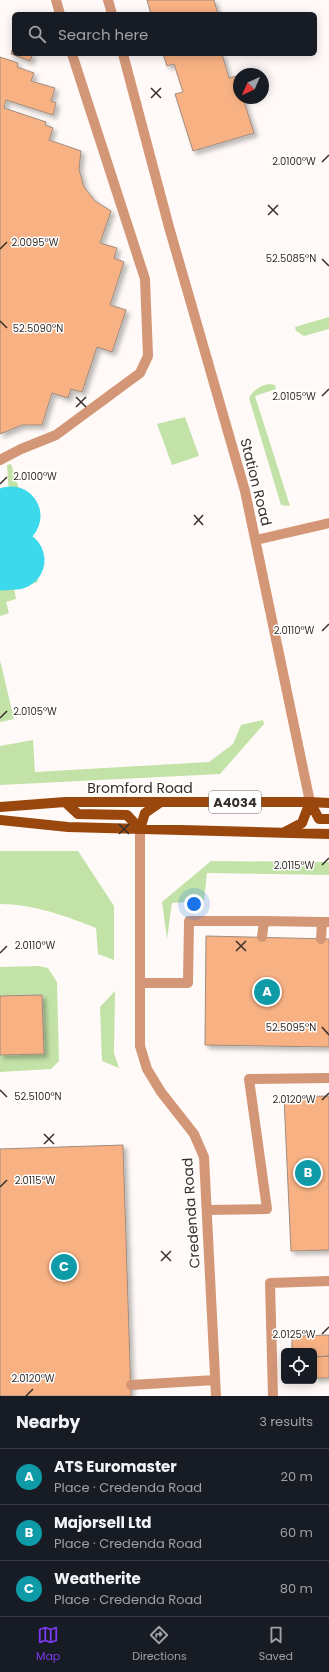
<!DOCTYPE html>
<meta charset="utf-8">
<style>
:root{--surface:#171b24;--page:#242831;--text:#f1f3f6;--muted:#9ea1a6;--line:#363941;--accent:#7c3aed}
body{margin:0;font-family:Poppins,sans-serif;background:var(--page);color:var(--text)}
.controls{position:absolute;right:12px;bottom:12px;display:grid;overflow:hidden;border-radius:6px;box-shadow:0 2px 10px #0003}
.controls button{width:36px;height:36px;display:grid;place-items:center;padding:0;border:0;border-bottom:1px solid var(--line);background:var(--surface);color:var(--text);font:20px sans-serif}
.compass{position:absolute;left:233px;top:68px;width:36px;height:36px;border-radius:50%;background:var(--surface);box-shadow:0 2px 10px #0003;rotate:225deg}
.you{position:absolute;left:194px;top:904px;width:14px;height:14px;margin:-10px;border:3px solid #fff;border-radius:50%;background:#1a73e8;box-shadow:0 0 0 6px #1a73e833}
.badge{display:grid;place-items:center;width:26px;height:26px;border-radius:50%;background:var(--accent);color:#fff;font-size:13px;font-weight:700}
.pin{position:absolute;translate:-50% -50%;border:2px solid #fff;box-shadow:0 1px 4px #0006}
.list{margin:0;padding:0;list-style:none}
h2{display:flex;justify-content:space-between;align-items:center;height:52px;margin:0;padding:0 16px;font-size:17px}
h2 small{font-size:13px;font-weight:400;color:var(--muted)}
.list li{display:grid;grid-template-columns:26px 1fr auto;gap:12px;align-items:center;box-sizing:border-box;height:56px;padding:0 16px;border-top:1px solid var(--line)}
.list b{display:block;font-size:15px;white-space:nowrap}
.list p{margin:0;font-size:13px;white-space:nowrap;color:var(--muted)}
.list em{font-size:13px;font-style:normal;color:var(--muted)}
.icon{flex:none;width:22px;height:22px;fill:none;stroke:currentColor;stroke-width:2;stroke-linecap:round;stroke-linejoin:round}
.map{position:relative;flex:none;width:329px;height:1396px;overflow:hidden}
.search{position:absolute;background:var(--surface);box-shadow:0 2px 10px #0003;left:12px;right:12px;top:12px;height:44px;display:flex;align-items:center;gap:10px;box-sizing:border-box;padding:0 14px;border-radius:6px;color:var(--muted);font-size:15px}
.sheet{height:220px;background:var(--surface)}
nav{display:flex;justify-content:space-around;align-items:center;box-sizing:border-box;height:56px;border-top:1px solid var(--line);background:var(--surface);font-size:11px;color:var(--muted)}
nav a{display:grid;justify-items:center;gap:2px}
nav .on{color:var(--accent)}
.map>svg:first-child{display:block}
.green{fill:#c2e2a8}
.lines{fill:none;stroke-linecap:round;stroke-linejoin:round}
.river{stroke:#3cd8ec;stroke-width:59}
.building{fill:#f7b183;stroke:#a08c7f;filter:url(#shadow)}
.minor{stroke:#d39778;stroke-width:10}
.major{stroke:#99470d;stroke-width:10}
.ticks{fill:none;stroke:#372f2a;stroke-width:1.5}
.labels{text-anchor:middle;stroke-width:3;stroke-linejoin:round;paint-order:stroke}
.shield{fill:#fff;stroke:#736d6a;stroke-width:1}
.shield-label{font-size:13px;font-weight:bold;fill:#372f2a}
.street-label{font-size:14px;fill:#372f2a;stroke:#fff}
.ticks-label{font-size:10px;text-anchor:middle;fill:#372f2a;stroke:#fff;stroke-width:3;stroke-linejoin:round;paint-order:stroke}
</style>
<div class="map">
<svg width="329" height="1396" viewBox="0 0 329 1396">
<defs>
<filter id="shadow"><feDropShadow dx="3.5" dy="3.5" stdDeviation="2" flood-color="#0004"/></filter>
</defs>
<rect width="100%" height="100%" fill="#fffaf7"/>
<path class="green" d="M 329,317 L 329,329 L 304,336 L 296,331 L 295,327 Z
M 268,384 L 275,385 L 276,389 L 255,396 L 290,506 L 281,505 L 249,398 C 253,391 259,386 268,384 Z
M 185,417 L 199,456 L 172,465 L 157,424 Z
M 11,464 L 19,489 L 13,491 L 38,582 L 14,588 L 16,599 L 6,602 L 9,613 L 0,616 L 0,499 L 9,495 L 7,465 Z
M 0,660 L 14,719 L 0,722 Z
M 263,720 L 264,724 L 220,774 L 0,785 L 0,746 L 33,740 L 35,772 L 209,762 L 233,744 L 241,725 Z
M 0,851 L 78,851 L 114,906 L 114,960 L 98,954 L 96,928 C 66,916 33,904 0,904 Z
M 211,861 L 329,862 L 329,875 L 207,873 L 204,901 L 172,903 L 167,939 L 162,902 Z
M 39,966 L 48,968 L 57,982 L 59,1061 L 51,1069 L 0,1072 L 0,1055 L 44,1053 L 42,995 L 0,996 L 0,967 Z
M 115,991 L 114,1053 L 119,1068 L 102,1061 L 100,1007 Z"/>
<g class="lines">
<path class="river" d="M 0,524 L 11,516
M 0,561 L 15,560"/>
</g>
<path class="building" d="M 147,0 L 214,0 L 218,14 L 151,14 Z
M 14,44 L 14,54 L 33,54 L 30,61 L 11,54 Z
M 163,54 L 222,54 L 229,78 L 237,76 L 239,84 L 239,98 L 243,98 L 254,133 L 193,151 L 175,94 L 183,92 L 174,64 L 167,66 Z
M 0,57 L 18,63 L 17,67 L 34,73 L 31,81 L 55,88 L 51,101 L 56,103 L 53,115 L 6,100 L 4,108 L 46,122 L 45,125 L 53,128 L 49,140 L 81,151 L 79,169 L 84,187 L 95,201 L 111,211 L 100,243 L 117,248 L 114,258 L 124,262 L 110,305 L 126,310 L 112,352 L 97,347 L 82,392 L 71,389 L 68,398 L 52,393 L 42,425 L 22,425 L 0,434 Z
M 206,936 L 329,939 L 329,1047 L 205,1045 Z
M 42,995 L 44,1054 L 0,1055 L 0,996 Z
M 329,1096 L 329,1250 L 291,1251 L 284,1097 Z
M 123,1145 L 131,1396 L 0,1396 L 0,1149 Z
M 329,1335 L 329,1356 L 314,1357 L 314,1351 L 292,1351 L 292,1336 Z
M 329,1356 L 329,1378 L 314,1378 L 314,1357 Z"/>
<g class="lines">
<path class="minor" d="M 56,0 L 60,14
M 108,0 L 112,14
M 123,54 L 169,227 L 245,491 L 310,802
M 0,460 L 21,449 L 56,435 L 140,373 L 148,356 L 145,279 L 72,54
M 256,540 L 329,523
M 140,829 L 140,1046 L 147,1069 L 161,1092 L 194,1134 L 204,1157 L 216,1396
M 262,937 L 264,921 L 322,922
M 321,939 L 322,922 L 329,922
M 140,983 L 188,983 L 189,921 L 264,921
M 207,1210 L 267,1209 L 249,1079 L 329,1078
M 131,1385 L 215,1380
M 273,1396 L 270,1283 L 329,1281"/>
<path class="major" d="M 65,802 L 78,814 L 127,815 L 140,829
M 310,802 L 319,819 L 329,819
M 0,807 L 65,802 L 310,802 L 329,803
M 0,820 L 68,827 L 329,834
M 140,829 L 145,813 L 161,802
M 285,832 L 302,823 L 310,802"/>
</g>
<path class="ticks" d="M 151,88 L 161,98M 151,98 L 161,88M 322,162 L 329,155M 268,205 L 278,215M 268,215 L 278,205M 0,249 L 7,242M 322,259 L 329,266M 0,321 L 7,328M 322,396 L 329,389M 76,397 L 86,407M 76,407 L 86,397M 0,484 L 7,477M 194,515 L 203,525M 194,525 L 203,515M 322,631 L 329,624M 0,718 L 7,711M 119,824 L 129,834M 119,834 L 129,824M 322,865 L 329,858M 236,941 L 246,951M 236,951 L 246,941M 0,953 L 7,946M 322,1027 L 329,1035M 0,1090 L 7,1097M 322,1100 L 329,1093M 44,1134 L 54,1144M 44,1144 L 54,1134M 0,1187 L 7,1180M 161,1251 L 171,1261M 161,1261 L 171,1251M 322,1334 L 329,1327M 26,1396 L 33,1389"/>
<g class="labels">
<rect class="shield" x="209" y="791" width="52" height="22" rx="3"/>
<g class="shield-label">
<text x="235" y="807">A4034</text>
</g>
<g class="street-label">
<text transform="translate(256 482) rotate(76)" y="5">Station Road</text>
<text x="140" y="793">Bromford Road</text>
<text transform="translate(191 1213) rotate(-94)" y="5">Credenda Road</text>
</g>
</g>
<g class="ticks-label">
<text x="294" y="165">2.0100°W</text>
<text x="35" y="246">2.0095°W</text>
<text x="291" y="262">52.5085°N</text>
<text x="38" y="332">52.5090°N</text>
<text x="294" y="400">2.0105°W</text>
<text x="35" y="480">2.0100°W</text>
<text x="294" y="634">2.0110°W</text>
<text x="35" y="715">2.0105°W</text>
<text x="294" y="869">2.0115°W</text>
<text x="35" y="949">2.0110°W</text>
<text x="291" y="1031">52.5095°N</text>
<text x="38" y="1100">52.5100°N</text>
<text x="294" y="1103">2.0120°W</text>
<text x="35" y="1184">2.0115°W</text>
<text x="294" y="1338">2.0125°W</text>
<text x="33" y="1382">2.0120°W</text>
</g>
</svg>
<div class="controls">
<button><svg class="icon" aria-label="locate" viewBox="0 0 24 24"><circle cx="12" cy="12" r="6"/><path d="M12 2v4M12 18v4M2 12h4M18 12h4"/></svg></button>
</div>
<svg class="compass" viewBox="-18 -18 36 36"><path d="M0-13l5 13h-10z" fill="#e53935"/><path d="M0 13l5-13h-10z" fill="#9ea1a6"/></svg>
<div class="you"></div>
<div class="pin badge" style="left:267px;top:992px;background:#0f9aa8">A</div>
<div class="pin badge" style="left:308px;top:1173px;background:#0f9aa8">B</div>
<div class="pin badge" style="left:64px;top:1267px;background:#0f9aa8">C</div>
<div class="search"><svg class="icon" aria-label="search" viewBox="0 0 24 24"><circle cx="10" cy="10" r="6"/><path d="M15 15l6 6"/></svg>Search here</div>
</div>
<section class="sheet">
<h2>Nearby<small>3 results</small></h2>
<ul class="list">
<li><span class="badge" style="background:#0f9aa8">A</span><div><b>ATS Euromaster</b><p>Place · Credenda Road</p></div><em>20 m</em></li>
<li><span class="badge" style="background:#0f9aa8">B</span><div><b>Majorsell Ltd</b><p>Place · Credenda Road</p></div><em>60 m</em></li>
<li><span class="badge" style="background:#0f9aa8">C</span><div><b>Weatherite</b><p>Place · Credenda Road</p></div><em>80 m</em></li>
</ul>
</section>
<nav>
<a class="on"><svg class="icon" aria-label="map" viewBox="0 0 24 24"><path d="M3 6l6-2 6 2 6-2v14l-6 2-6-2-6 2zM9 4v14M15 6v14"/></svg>Map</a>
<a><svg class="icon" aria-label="directions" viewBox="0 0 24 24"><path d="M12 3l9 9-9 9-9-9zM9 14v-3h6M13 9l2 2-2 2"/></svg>Directions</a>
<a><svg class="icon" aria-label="saved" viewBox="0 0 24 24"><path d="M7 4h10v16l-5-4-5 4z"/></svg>Saved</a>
</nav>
